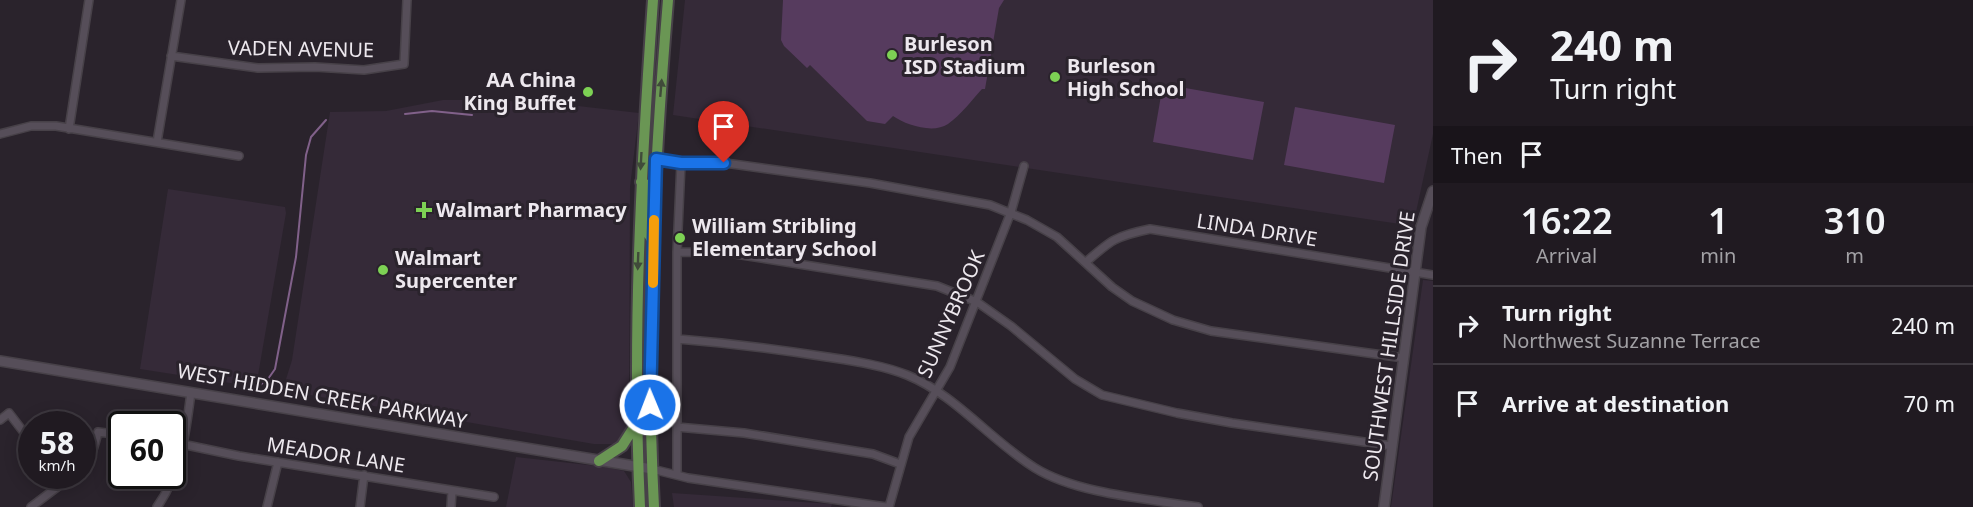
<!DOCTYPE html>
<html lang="en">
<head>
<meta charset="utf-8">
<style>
  :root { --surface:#201a21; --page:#2d272e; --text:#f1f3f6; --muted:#a2a1a5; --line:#3d383f }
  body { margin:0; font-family:"Noto Sans",sans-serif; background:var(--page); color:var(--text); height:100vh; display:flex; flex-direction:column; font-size:22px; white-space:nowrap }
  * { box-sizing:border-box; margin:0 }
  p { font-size:20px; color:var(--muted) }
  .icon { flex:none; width:33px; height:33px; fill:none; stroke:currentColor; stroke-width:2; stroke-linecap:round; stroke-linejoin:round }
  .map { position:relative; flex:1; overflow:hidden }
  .sheet { display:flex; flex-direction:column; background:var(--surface); width:540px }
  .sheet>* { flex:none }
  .top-card { background:#201a21; color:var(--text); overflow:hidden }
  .speed { position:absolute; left:18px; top:411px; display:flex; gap:12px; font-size:30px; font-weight:700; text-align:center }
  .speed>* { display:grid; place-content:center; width:78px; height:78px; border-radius:50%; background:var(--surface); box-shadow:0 3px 15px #0003,0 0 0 2px var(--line); line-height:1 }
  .speed small { font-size:15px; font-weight:400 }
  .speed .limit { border:3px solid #111; border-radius:9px; background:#fff; color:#111 }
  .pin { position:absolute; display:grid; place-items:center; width:51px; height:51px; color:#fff; margin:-62px -26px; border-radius:50% 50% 50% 0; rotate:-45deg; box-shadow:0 0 6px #0007 }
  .pin .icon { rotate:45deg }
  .me { position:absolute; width:66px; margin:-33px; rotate:359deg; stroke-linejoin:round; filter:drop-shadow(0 0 4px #0008) }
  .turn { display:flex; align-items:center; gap:21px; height:126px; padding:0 18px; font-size:27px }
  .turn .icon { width:78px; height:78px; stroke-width:2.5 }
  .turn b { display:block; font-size:42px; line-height:51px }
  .then { display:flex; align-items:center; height:57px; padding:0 18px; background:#0003; gap:12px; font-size:22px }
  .eta { display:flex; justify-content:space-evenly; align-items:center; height:102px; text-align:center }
  .eta b { font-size:36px; font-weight:600; line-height:42px }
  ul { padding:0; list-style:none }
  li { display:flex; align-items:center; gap:18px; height:78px; padding:0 18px; border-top:2px solid var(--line) }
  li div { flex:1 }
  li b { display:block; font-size:22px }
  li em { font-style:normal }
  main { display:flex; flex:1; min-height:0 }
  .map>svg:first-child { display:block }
  .built { fill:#352a38 }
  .green { fill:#563b5e }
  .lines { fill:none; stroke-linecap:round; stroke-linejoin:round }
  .stream { stroke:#81618a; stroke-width:2 }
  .street-casing { stroke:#474148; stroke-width:10 }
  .secondary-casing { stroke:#474148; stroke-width:12 }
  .primary-casing { stroke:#474148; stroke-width:14 }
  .street { stroke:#564e59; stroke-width:7 }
  .secondary { stroke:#564e59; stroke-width:9 }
  .primary { stroke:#6a9654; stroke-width:10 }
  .oneway { fill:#404b3a }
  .route-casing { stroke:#114b97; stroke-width:15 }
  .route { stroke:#1a73e8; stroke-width:10 }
  .slow { stroke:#f59e0b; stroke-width:10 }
  .poi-dot { fill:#7dd154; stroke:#2a232c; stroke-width:2 }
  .labels { text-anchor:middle; stroke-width:6; stroke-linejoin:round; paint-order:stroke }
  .poi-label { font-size:20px; font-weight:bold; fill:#ede8ee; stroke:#2a232c; text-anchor:start }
  .street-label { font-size:20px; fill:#ede8ee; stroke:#2a232c }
</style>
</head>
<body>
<main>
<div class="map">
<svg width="1433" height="507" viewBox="0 0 1433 507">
  <rect width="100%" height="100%" fill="#2a232c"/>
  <path class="built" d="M685,0H1433V134L1413,226L673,115Z
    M443,100H506L542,107L552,103L639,113L630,187L629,432L617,444H594L304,394L282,392L292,360L330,112L386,111Z
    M168,189L285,207L286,213L256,387L140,369Z
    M1423,280L1433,281V507H1391Z
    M516,457L606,467L624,471L631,482L633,507H506Z
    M672,493L832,504L831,507H674Z"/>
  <path class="green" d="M783,0H1004L999,8L985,89H982C972,100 961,115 948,124C933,134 906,125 893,116L885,124L867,121L810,65L807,68L784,46L781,40Z
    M1163,84L1264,102L1253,160L1153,142Z
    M1295,107L1395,125L1384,183L1284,165Z"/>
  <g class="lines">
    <path class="stream" d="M405,114L432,111L472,115
      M255,389L268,379L275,369L296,257L306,155L311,137L326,120"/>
    <g class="street-casing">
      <path id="street" d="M171,56L258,68L315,67L364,70L404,64L407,0
        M69,129L89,0
        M0,134L31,126H56L239,156
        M157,142L181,0
        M656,159L681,163H725L870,183L990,205L1027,220L1057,237L1112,287L1132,301L1173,320L1211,331L1404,358
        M677,252L729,253L937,286L977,302L1011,326L1075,379L1102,395L1177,413L1232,423L1392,446
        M1086,262C1111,240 1116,236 1150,229L1433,275
        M678,339C728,343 777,349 827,357C853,361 882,365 907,375C956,395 990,440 1035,468C1077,494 1149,499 1198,507
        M0,420L9,413L32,443
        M677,427L744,433L873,454L900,464
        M172,442L239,456L494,497
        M82,467C92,457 95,445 98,432L122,435
        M652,469L688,478L886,507
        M677,474V252L681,163
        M31,507L72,476
        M157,507C181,473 186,433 191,392
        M267,507L278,462
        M360,507L364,475
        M451,507L452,491
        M889,507L909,437L950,367L1011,212L1024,166"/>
    </g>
    <g class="secondary-casing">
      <path id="secondary" d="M0,361L652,469
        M1384,507L1421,227L1433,191"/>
    </g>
    <g class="primary-casing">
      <path id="primary" d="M641,182L645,184L648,189L646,230L654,243
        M599,461L622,446L636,424
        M640,507C632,338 641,169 653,0
        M654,507C645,338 654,168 668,0"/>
    </g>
    <use href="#street" class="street"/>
    <use href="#secondary" class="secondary"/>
    <use href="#primary" class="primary"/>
  </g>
  <defs><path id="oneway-solid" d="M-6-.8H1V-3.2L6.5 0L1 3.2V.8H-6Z" transform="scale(1.5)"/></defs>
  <g class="oneway">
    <use href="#oneway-solid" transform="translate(661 88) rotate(-85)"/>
    <use href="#oneway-solid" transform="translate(641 161) rotate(93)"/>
    <use href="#oneway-solid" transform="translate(638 261) rotate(92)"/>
  </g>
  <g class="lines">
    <g class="route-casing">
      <path id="route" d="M650,405L656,159L681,163H724"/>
    </g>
    <use href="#route" class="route"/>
    <path class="slow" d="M653,283L654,220"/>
  </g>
  <g class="poi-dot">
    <circle cx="892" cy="55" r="6"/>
    <circle cx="1055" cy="77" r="6"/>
    <circle cx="588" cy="92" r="6"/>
    <path d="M421 201h6v6h6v6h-6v6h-6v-6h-6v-6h6z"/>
    <circle cx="680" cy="238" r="6"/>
    <circle cx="383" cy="270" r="6"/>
  </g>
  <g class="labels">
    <g class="poi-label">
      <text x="904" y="51">Burleson<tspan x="904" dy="23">ISD Stadium</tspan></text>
      <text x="1067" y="73">Burleson<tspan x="1067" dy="23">High School</tspan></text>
      <text x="576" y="87" text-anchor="end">AA China<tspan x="576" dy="23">King Buffet</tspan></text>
      <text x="436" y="217">Walmart Pharmacy</text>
      <text x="692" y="233">William Stribling<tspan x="692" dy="23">Elementary School</tspan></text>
      <text x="395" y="265">Walmart<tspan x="395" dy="23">Supercenter</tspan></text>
    </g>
    <g class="street-label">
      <text transform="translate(301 49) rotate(1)" y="7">VADEN AVENUE</text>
      <text transform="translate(1257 230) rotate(9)" y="7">LINDA DRIVE</text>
      <text transform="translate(951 314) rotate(-66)" y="7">SUNNYBROOK</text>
      <text transform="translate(1389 346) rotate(-82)" y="7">SOUTHWEST HILLSIDE DRIVE</text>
      <text transform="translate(322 396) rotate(10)" y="7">WEST HIDDEN CREEK PARKWAY</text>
      <text transform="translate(336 455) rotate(9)" y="7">MEADOR LANE</text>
    </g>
  </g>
</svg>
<div class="speed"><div>58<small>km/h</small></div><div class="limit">60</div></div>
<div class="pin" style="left:724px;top:163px;background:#d93025"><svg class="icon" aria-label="arrive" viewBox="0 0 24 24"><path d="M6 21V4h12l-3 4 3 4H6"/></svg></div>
<svg class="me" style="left:650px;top:405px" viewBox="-20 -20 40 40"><circle r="17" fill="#1a73e8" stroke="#fff" stroke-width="3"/><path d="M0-11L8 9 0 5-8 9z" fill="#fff"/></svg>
</div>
<section class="sheet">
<div class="top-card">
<div class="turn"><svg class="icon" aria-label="right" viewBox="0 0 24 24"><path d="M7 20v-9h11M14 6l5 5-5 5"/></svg><div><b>240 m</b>Turn right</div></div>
<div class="then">Then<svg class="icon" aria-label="arrive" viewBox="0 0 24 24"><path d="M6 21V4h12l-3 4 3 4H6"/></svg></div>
</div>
<div class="eta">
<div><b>16:22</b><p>Arrival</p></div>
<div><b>1</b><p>min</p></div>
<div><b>310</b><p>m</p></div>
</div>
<ul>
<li><svg class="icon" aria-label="right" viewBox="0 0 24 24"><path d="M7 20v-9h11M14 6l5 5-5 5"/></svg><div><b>Turn right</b><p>Northwest Suzanne Terrace</p></div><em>240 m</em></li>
<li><svg class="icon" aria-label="arrive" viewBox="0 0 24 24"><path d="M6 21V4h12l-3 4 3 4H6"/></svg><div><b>Arrive at destination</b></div><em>70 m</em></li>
</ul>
</section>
</main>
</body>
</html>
